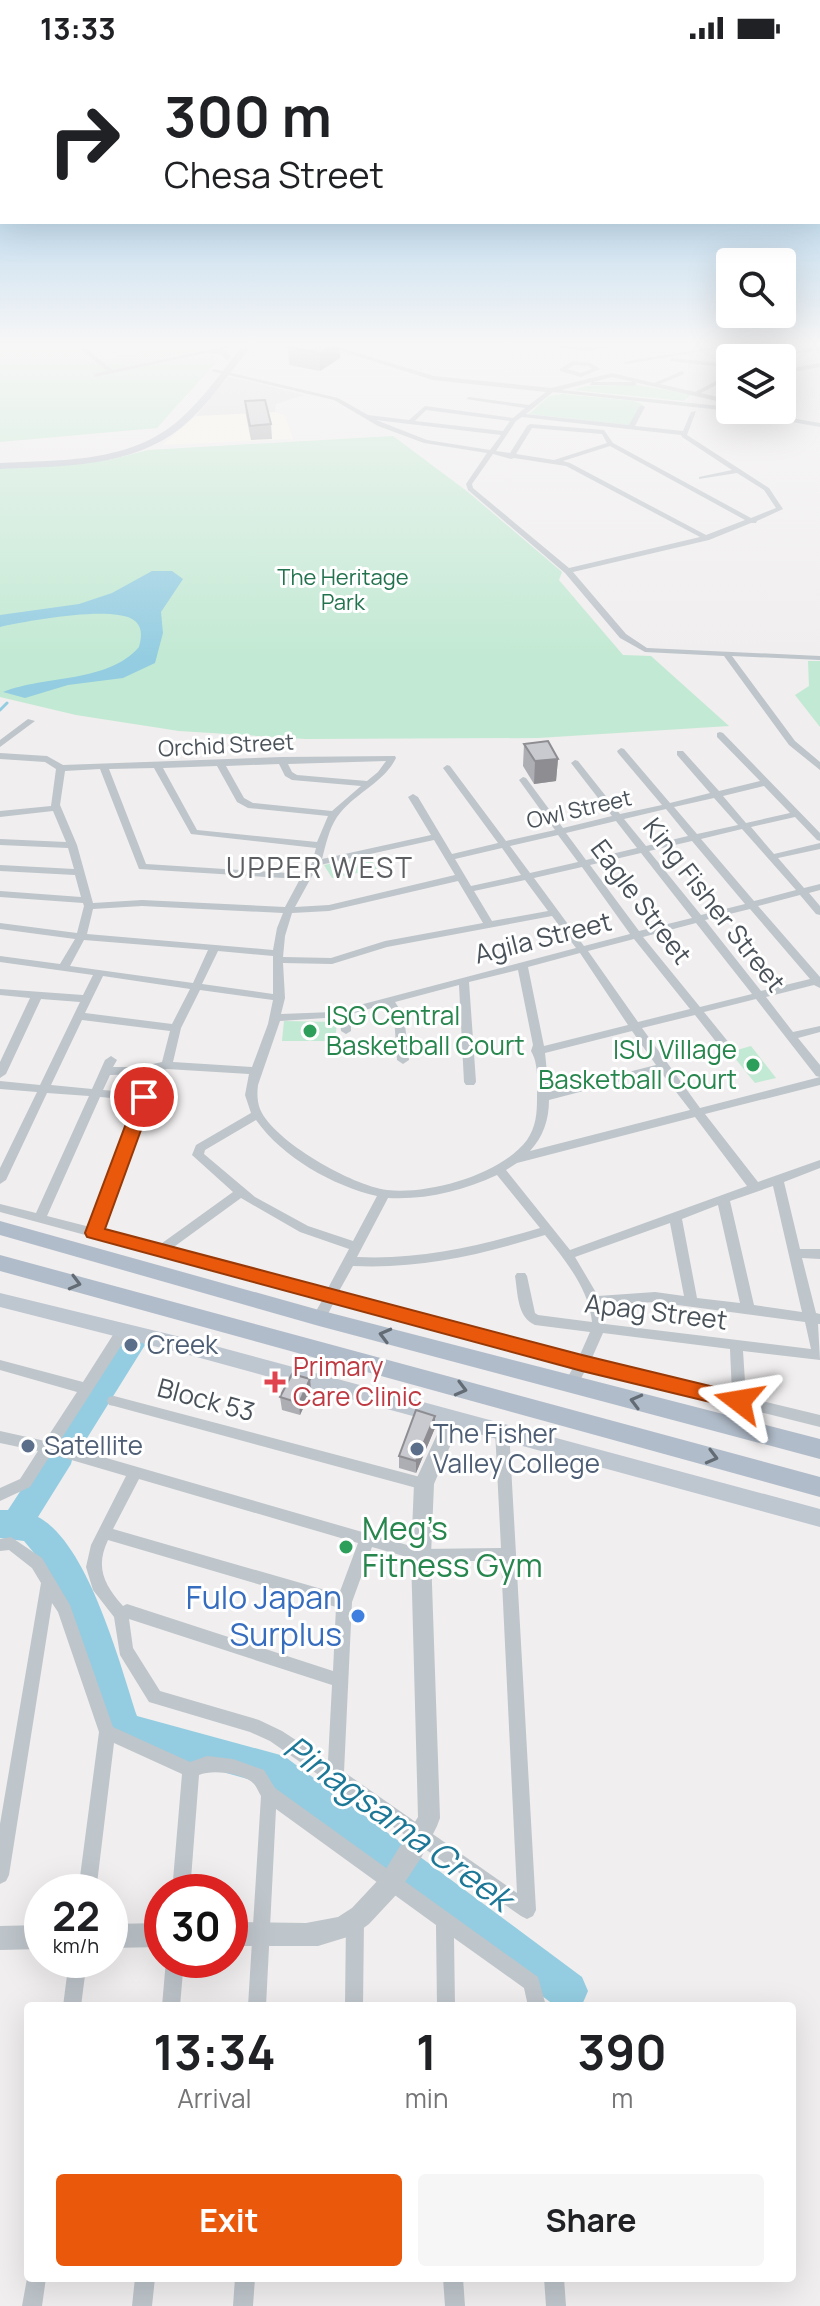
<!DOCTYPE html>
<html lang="en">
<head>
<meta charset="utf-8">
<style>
  :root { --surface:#fff; --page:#f6f6f6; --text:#202124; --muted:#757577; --accent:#ea580c }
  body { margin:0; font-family:Manrope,sans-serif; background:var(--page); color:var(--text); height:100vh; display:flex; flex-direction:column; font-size:30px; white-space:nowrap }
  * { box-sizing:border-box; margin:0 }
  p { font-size:26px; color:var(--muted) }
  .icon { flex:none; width:44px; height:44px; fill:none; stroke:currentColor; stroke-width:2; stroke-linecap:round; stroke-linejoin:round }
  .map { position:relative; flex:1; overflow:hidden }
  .sheet { position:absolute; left:24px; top:1946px; width:772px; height:280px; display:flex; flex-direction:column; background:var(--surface); border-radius:8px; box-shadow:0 8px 32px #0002 }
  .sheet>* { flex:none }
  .guide { position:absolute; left:0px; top:0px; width:820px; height:168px; box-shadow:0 8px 32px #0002; background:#fff; color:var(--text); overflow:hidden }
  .controls { position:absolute; left:716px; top:192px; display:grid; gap:16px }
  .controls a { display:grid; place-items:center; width:80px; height:80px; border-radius:8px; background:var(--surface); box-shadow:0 8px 32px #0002; font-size:40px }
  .speed { position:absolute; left:24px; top:1818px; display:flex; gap:16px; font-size:40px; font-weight:700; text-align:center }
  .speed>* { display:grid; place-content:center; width:104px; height:104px; border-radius:50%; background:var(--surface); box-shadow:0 8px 32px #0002; line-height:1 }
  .speed small { font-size:20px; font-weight:400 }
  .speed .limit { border:12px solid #d22; background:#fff; color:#111 }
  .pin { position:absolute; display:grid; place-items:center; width:68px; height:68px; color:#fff; margin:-34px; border:4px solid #fff; border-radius:50%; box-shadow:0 2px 8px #0007 }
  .me { position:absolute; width:88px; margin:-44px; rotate:284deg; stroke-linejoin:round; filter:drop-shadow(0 0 6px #0008) }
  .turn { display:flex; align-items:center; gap:28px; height:168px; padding:0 32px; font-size:36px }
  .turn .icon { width:104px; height:104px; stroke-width:2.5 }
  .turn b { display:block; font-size:56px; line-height:68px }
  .eta { display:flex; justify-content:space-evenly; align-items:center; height:136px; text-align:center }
  .eta b { font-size:48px; font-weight:700; line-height:56px }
  .button { display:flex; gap:16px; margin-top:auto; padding:16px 32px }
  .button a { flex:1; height:92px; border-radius:8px; background:var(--accent); color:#fff; font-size:32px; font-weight:700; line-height:92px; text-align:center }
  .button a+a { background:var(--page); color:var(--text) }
  .status { display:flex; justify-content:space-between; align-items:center; height:56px; padding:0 40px; background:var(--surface); direction:ltr }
  .status svg { height:22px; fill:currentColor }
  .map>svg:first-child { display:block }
  .commercial { fill:#f9f6e9 }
  .education { fill:#e1e0df }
  .green { fill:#c2e9d3 }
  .water { fill:#94cde1 }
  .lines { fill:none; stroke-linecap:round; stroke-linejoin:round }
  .stream { stroke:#94cde1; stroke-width:3 }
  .river { fill:#94cde1; fill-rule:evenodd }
  .minor { fill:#bec5cb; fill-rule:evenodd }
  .tertiary { fill:#bec5cb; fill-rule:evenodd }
  .secondary { fill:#bec6d0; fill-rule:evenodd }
  .primary { fill:#b1bcca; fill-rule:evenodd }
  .wall { fill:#adaeb3 }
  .shaded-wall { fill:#8d8d92 }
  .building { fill:#c9cad0; stroke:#8d8d92; stroke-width:2 }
  .oneway { stroke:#636c75 }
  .route { fill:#ea580c; stroke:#983908; stroke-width:2 }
  .leisure-dot { fill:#2e9e5b; stroke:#fff; stroke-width:3 }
  .service-dot { fill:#5c6f8a; stroke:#fff; stroke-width:3 }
  .health-dot { fill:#e0444e; stroke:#fff; stroke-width:3 }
  .shop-dot { fill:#3f7fe0; stroke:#fff; stroke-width:3 }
  .labels { text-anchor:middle; stroke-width:6; stroke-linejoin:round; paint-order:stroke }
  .far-park-label { font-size:22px; fill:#22724e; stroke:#fff }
  .far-street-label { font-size:22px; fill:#495159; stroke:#fff }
  .street-label { font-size:26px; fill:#495159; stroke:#fff }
  .leisure-label { font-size:26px; fill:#27864d; stroke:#fff; text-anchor:start }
  .service-label { font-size:26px; fill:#4e5e75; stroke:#fff; text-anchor:start }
  .health-label { font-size:26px; fill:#be3a42; stroke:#fff; text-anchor:start }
  .neighbourhood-label { font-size:28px; letter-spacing:2px; fill:#5c5e62; stroke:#fff }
  .near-leisure-label { font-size:32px; fill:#27864d; stroke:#fff; text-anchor:start }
  .near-shop-label { font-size:32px; fill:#366cbe; stroke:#fff; text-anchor:end }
  .near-water-label { font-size:34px; font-style:italic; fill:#1d7897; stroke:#fff }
</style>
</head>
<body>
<div class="status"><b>13:33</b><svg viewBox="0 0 49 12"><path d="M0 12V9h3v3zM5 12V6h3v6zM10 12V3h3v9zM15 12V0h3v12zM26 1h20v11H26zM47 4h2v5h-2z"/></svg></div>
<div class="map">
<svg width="820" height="2250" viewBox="0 0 820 2250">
  <rect width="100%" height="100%" fill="#f0eeee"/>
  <path class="commercial" d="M275,356L285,360L293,383L162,389L196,360Z"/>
  <path class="education" d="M228,321L249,325L304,339L276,348L275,356L196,360Z"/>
  <path class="green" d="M0,286H76L98,303L192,286L219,303L157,372L0,386Z
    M637,329L692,338L684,345L573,334L586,330Z
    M563,338L634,345L642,348L629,369L529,358L549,340Z
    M393,380L468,436L562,516L559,524L623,599L651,600L729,670L538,682L306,683L179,675L76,659L0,641V413L109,404L148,394Z
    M808,605H820V671L795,639L809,630Z
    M369,800L377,813L332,822L324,809Z
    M284,965L337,966L335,985H282Z
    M751,990L776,1022L755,1027L730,996Z"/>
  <path class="water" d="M152,515H172L183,523L161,556L163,577L155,607L123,622L68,629L25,642L3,636C46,619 108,627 139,591C142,581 143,569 132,563C108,550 28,565 0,571V559L79,548L112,537Z"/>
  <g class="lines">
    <path class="stream" d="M0,654L7,647"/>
    <path class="river" d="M131,1278L141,1281L145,1289L79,1395L74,1396L71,1408L38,1461C88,1487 120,1608 137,1660L284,1700L582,1921L588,1935L582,1949H554L262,1727L112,1685C82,1616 76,1543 24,1485L0,1482V1454H8L121,1281Z"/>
    <path class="minor" d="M72,286H78L113,314L246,286H256L95,321L93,318L107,315Z
      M312,286H320L434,320L551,332L612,317L654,327L682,315L684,318L660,328L695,336L720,323H724V325L701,337L730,344V348L612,321L561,334L730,351V354H745L820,367V371L731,355L553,336L526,358L629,369L639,351L642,349L645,351L635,370L683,375L691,356L696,355L687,379L769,432L783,453L757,465L756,467H751L709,484L573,516L626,578L647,592L820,600V604L732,600L795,685L820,706V714L789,689L724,600L645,596L620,582L565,517L468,434L466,428L487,397L424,387L378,370L334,344L211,315L214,313L338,342L368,359L409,364L425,350L513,362L525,352L466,343L469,341L529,349L546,336L433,324ZM426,354L510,365L503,375L415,365ZM522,361L681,379L682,381L732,414L699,421V423L737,417L764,434L776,452L751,462L613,387L604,374L530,368L527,370L510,397L496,395L516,365ZM376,364L501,379L490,394L427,384ZM532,372L602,378L607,387L554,404L516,398ZM610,390L745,464L706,479L570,407L563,405ZM493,398L511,403L514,402L566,410L700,481L569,512L473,432L472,428Z
      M510,286L587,291L623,286H636L587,295Z
      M744,286H756L626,308L623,306Z
      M820,290V294L768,302H754Z
      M672,302L730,308V312L670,305Z
      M573,305L591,307L600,313L581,321L560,315V313ZM574,309L588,310L592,313L581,317L567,313Z
      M820,307V311L782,318V314Z
      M592,326H634L637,328L634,330L590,329Z
      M790,329L795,330L782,343V337Z
      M28,663L35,665L0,691V684Z
      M720,676L723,677L820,777V785L817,784L795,761L751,771L774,798L820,787V793L778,802L804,832L820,828V834L809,837L820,850V859L816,858L800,839L758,850L820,921V932L814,929L766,941L793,976L820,970V976L798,982L820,1009V1021L816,1020L756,943L704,956L734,993L728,997L724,996L695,959L642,972L700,1052L820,1021V1029L705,1058L758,1126L820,1104V1112L784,1126L800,1193H820V1203L802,1202L816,1257L820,1258V1268H818L820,1304L743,1295L746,1341L820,1359V1371L586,1313L576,1332L571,1333L566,1332L564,1328L574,1310L334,1246L324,1266H314L312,1262L323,1243L0,1156V1148L36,1157L89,1040L47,1037L6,1124L0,1128V1112L37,1036L0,1033V1025L40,1029L80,946L41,943L6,1018L0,1022V1006L30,942L0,939V933L83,939L93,919L0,906V900L60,908L75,883L0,873V867L77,877L84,850L83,847L0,841V835L81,841L75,819L0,815V809L74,813L68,792L0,789V783L66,786L53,755L0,761V755L51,750L56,713L45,706L0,703V697L47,700L63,709L282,701L395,700L396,702C383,728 354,737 337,761C329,773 326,788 322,803L431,779L408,741L413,738L418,741L452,798L498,787L443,712L447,709L450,710L506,785L555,774L519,724L523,721L526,722L563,772L612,760L571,707L575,704L578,705L620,758L662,749L618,697L617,695L621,692L624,693L670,747L710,737L677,699V695H683L719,735L760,725L717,681V677ZM386,705L378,716L367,725L297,719L292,716L288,708ZM279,708L285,720L292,724L361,730L332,755L253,747L244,742L226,710ZM217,710L237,746L248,752L328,760L317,786L197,774L163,712ZM154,712L191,778L316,792L312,807L304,818L146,808L109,713ZM100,713L139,813L300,823L285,851L142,844L93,847L77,789L60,749L65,715ZM764,730L790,757L746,767L723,740ZM714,742L738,769L697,778L674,751ZM666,753L688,780L646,790L624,763ZM616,765L637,792L586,804L566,777ZM742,773L796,834L754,845L701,783ZM558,779L578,806L530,817L510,790ZM434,784L455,819L329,849L295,851L312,820L320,809ZM692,785L745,848L701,859L649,795ZM502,792L521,819L471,830L455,803ZM641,797L692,862L639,875L590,809ZM582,811L630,878L584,890L534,822ZM525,824L548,855L492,865L474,835ZM458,825L483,867L385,885L331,902L283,901L285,880L292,857L329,855ZM142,850L283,857L277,872L273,894L87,878L93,853ZM750,853L810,923L761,935L705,864ZM552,860L576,892L333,956L281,958L285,942L283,907L332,908L387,891ZM696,867L752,938L700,951L643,881ZM634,883L690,953L638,966L588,895ZM84,884L208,894L193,927L70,910ZM218,895L273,900V938L202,928ZM580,897L628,969L544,990L528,911ZM518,914L533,989L531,995C539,1008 537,1028 537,1043C537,1057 536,1071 527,1084C502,1118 429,1139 387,1134C353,1130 273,1085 260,1053C257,1045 257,1037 258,1029L280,965L340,961L341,975L346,978L351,975V958L386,948L394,960L397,1004L403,1008L409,1004L404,960L395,946L459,929L464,1026L466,1029H474L476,1026L469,926ZM103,920L190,933L172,968L85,957ZM200,934L273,944L268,968L252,1011L173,1006L181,972ZM82,964L170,975L162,1006L139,1011H113L117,1004L111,1000L105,1004L92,1033L51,1029ZM632,975L656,1009L549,1036L545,997ZM167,1013L249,1018L245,1039L251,1057L196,1089L192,1099L233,1136L158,1190L101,1174L146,1044L150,1041L148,1038L156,1015ZM660,1015L690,1054L530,1095C543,1081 549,1064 549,1044ZM144,1018L137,1037L103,1034L110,1019ZM100,1041L135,1044L90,1171L47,1160ZM695,1061L747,1130L570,1194L506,1114L517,1107ZM256,1064C282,1101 333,1130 377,1140L353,1185L308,1170L255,1141L204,1098L205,1094ZM497,1119L540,1172C479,1190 421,1204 357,1201L388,1142C426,1144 462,1135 497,1119ZM773,1130L802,1256L754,1249L730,1145ZM241,1142L300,1176L349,1193L327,1234L171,1193ZM718,1149L740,1247L697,1242L682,1163ZM670,1167L684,1240L655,1236L598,1240L575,1201ZM545,1179C565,1204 589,1233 592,1266L538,1259L535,1257L527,1220L525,1217H517L515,1220C518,1238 517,1261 535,1269L590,1276L579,1301L338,1237L353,1210C422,1213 480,1199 545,1179ZM655,1246L805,1266L811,1293L605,1268L603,1249ZM603,1277L730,1293L732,1338L591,1304Z
      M123,1270L128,1271L130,1275L128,1279L58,1388L421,1493L501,1492L495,1374L497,1370L502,1368L507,1370L509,1374L536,1854L533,1860L527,1863L521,1860L270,1685L250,1676L149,1646L120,1599L114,1561L93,1534L86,1511L91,1489L126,1420L51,1398L30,1431L0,1445V1432L20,1423L38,1395L0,1387V1375L45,1385L77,1336L0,1314V1304L83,1326L118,1271ZM139,1423L358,1487L339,1538L113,1473ZM108,1484L336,1551L333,1615L127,1548L123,1550C104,1529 95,1511 108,1484ZM372,1491L421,1505H501L517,1837L344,1716L352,1546ZM129,1563L332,1629L328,1705L282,1675L259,1664L160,1635L133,1592Z
      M114,1340L424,1422L429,1424L431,1428L429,1432L424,1434L114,1350L109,1349L107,1345L109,1341Z
      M11,1481L42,1502L70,1549L113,1671L190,1706L207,1700L233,1703L264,1714L275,1732L538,1921L546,1950H528L524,1932L454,1882L455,1950H437L436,1869L276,1753L266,1950H248L261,1740C258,1735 257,1731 253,1727C242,1717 212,1713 199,1719L190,1836H172L182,1718L114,1687L96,1836H78L99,1676L58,1556L52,1547L9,1819L6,1825L0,1828V1768L41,1527L32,1512L9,1494L0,1495V1483Z
      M355,1855L361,1858L364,1864L363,1950H345L346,1864L349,1858Z
      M69,1904H87L81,1950H63Z
      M166,1904H184L180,1950H162Z
      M28,2217V2222H46L42,2250H22Z
      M135,2222H155L152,2250H132Z
      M235,2222H255L253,2250H233Z
      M443,2222H463L465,2250H445Z
      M544,2222H564L566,2250H546Z"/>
    <path class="tertiary" d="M453,1355L459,1357L462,1362L434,1428L431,1499L440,1762L437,1770L421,1802L397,1838L369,1868L354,1879L318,1890H230V1866L306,1867L338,1861L352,1852L381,1821L418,1761L411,1499L414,1428L447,1357Z
      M162,1867V1891L110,1892V1868Z
      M42,1869V1893L0,1894V1870Z"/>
    <path class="secondary" d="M249,286H260L250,292C228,318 209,349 182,371C132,412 61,410 0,413V407C61,404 130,407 179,364C204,342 223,314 244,288Z
      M211,292L226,294L231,301L227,304L220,298L208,297Z
      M0,1237L193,1284L820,1453V1471L193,1300L0,1251Z"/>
    <path class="primary" d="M0,1165L319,1254L820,1383V1403L319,1270L0,1179Z
      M0,1199L820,1421V1441L0,1215Z"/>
  </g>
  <path class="wall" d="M298,286H339L340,302L320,315L289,309L288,291Z
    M245,345L271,368L272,383L251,384L246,359Z
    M524,688L558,703L556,725L534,728L523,710Z
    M310,1323L311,1335L300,1359L282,1354L280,1341Z
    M435,1372L416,1417L399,1412V1400Z"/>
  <path class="shaded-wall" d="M337,286H339L340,302L320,315V297Z
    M558,703L556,725L534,728L535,705Z
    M310,1323L311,1335L300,1359L299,1347Z
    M435,1360V1372L416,1417V1405Z"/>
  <path class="building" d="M298,286H337L320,297L288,291Z
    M265,344L271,368L250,370L245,345Z
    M548,685L558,703L535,705L524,688Z
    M292,1318L310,1323L299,1347L280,1341Z
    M416,1354L435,1360L416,1405L399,1400Z"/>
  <defs><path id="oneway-chevron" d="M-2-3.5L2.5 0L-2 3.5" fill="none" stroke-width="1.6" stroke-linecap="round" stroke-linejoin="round" transform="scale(2)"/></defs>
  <g class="oneway">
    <use href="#oneway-chevron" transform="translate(75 1227) rotate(15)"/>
    <use href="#oneway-chevron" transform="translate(385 1279) rotate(-165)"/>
    <use href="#oneway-chevron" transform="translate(461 1333) rotate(15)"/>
    <use href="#oneway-chevron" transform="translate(636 1345) rotate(-165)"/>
    <use href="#oneway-chevron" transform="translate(712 1401) rotate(15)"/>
  </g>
  <linearGradient id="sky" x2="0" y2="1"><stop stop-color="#86bee5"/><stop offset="0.48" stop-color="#f8f7f7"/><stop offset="1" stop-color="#f8f7f7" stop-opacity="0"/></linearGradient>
  <rect width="820" height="601" fill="url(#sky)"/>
  <path class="route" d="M144,1036L153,1041L105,1173L582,1299L739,1337L747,1339L750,1345L747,1351L739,1353L582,1315L87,1181L85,1177L136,1041Z"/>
  <g class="leisure-dot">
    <circle cx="310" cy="975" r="8"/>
    <circle cx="753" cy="1009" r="8"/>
    <circle cx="346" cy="1491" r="8"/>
  </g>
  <g class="service-dot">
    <circle cx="131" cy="1289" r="8"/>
    <circle cx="28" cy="1390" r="8"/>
    <circle cx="417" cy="1393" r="8"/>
  </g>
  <path class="health-dot" d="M271 1314h8v8h8v8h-8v8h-8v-8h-8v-8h8z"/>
  <circle class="shop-dot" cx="358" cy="1560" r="8"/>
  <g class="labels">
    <g class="far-park-label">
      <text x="343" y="529">The Heritage<tspan x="343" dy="25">Park</tspan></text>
    </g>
    <g class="far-street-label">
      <text transform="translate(226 689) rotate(-3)" y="8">Orchid Street</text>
      <text transform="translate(579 753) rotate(-13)" y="8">Owl Street</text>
    </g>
    <g class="street-label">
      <text transform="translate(641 846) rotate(53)" y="9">Eagle Street</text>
      <text transform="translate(714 849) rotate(52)" y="9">King Fisher Street</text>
      <text transform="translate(543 882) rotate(-14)" y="9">Agila Street</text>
      <text transform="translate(656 1256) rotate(7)" y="9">Apag Street</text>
      <text transform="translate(206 1344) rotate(15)" y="9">Block 53</text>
    </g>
    <g class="leisure-label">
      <text x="326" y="969">ISG Central<tspan x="326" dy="30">Basketball Court</tspan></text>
      <text x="737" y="1003" text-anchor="end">ISU Village<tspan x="737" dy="30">Basketball Court</tspan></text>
    </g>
    <g class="service-label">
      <text x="147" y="1298">Creek</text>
      <text x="433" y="1387">The Fisher<tspan x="433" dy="30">Valley College</tspan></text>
      <text x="44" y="1399">Satellite</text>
    </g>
    <g class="health-label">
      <text x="293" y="1320">Primary<tspan x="293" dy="30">Care Clinic</tspan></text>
    </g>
    <g class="neighbourhood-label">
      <text x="320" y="822">UPPER WEST</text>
    </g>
    <g class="near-leisure-label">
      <text x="362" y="1484">Meg’s<tspan x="362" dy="37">Fitness Gym</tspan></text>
    </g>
    <g class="near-shop-label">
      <text x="342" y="1553">Fulo Japan<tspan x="342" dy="37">Surplus</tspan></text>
    </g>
    <g class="near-water-label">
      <text transform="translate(398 1767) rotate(36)" y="12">Pinagsama Creek</text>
    </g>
  </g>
</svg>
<div class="controls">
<a><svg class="icon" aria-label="search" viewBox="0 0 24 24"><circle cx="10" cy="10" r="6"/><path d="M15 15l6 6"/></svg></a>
<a><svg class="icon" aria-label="layers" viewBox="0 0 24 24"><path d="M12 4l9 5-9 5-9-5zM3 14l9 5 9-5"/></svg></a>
</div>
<div class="speed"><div>22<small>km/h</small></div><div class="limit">30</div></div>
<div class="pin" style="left:144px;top:1041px;background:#d93025"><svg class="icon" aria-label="arrive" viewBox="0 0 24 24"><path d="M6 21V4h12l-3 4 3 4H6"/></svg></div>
<svg class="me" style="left:739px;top:1345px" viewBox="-20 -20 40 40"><path d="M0-17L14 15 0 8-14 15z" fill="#ea580c" stroke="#fff" stroke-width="4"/></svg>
<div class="guide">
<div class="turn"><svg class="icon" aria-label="right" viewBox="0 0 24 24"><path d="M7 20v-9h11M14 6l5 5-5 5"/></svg><div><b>300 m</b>Chesa Street</div></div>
</div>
<section class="sheet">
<div class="eta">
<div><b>13:34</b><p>Arrival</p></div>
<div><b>1</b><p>min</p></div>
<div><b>390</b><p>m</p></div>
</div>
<div class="button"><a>Exit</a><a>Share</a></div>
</section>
</div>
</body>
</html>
